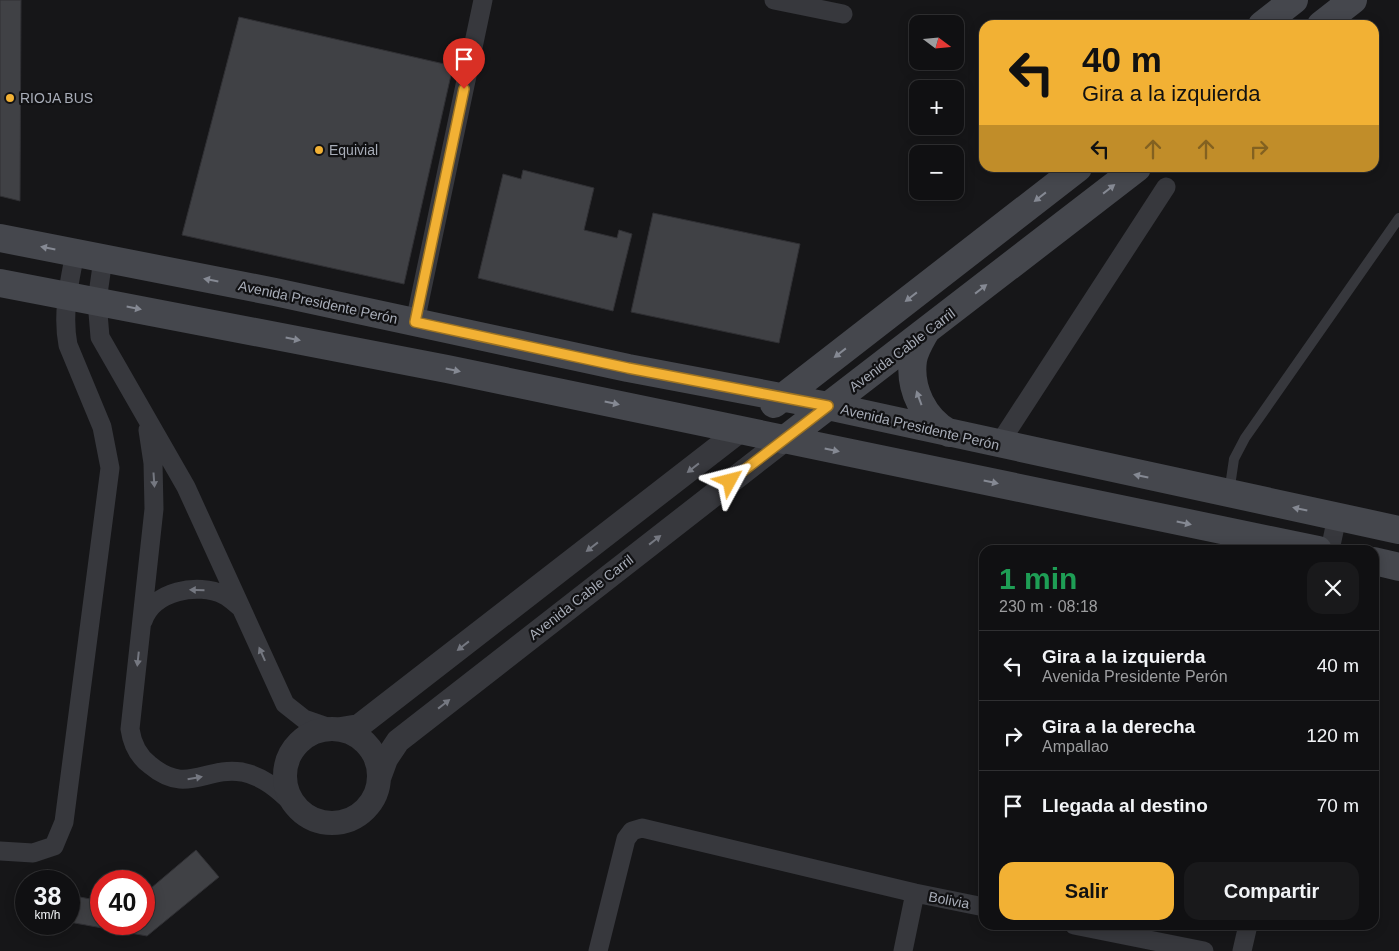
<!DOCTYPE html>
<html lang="es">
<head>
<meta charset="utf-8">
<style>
  :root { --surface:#101012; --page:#19191b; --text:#f1f3f6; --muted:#9c9d9f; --line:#303032; --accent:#f2b134 }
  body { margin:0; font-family:Arial,sans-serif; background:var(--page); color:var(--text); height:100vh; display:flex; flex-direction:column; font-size:19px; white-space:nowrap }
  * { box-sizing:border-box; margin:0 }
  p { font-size:16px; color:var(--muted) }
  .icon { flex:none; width:28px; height:28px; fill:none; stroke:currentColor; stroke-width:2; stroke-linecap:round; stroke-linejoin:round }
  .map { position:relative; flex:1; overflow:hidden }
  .side { position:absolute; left:979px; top:545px; width:400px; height:385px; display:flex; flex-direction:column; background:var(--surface); border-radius:15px; box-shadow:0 2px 12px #0003,0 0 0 1px var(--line) }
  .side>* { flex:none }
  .top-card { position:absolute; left:979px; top:20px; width:400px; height:152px; border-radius:15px; box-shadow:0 2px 12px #0003,0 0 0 1px var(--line); background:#f2b134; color:#111; overflow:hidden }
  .needle { width:32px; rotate:106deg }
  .fabs { position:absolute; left:909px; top:15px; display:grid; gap:10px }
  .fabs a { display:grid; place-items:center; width:55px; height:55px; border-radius:10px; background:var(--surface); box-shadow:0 2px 12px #0003,0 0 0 1px var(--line); font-size:25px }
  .speed { position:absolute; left:15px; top:870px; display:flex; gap:10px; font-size:25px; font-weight:700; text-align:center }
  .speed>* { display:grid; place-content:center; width:65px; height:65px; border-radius:50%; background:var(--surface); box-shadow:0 2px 12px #0003,0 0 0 1px var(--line); line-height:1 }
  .speed small { font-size:12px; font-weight:400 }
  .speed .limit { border:8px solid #d22; background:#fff; color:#111 }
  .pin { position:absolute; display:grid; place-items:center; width:42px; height:42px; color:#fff; margin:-51px -21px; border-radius:50% 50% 50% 0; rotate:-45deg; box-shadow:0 0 5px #0007 }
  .pin .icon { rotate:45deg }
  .me { position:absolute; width:55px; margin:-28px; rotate:52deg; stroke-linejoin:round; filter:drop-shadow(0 0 4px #0008) }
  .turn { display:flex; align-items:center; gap:18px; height:105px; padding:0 20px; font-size:22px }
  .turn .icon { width:65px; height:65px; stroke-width:2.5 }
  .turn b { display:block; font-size:35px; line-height:42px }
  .lanes { display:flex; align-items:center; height:48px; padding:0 20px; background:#0003; justify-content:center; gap:25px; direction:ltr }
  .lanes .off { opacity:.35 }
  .round { display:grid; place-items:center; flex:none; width:52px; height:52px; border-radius:15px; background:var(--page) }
  .head { display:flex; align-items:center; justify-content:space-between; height:85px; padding:0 20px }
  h1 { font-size:30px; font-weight:600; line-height:38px; color:#1e9e55 }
  .action { display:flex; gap:10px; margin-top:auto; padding:10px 20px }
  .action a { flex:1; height:58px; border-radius:15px; background:var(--accent); color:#111; font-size:20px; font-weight:600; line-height:58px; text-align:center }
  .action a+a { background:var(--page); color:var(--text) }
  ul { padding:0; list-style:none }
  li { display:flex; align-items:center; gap:15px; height:70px; padding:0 20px; border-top:1px solid var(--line) }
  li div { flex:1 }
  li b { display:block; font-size:19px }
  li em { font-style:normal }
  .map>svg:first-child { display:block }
  .building { fill:#404145; stroke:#303034 }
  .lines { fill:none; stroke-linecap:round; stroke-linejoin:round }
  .service { stroke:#37383d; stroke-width:10 }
  .minor { stroke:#37383d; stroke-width:19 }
  .tertiary { stroke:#37383d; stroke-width:24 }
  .secondary { stroke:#45474d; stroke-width:28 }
  .oneway { fill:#858993 }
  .oneway2 { fill:#757881 }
  .route-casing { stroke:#9d7322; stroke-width:12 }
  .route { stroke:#f2b134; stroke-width:9 }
  .poi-dot { fill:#f2b134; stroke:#111113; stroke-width:2 }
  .labels { text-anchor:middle; stroke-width:4.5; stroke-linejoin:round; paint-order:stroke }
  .poi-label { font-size:14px; fill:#a8adb8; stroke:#111113; text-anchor:start }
  .street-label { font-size:14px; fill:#a8adb8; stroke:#111113 }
</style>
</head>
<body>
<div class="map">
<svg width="1399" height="951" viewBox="0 0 1399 951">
  <rect width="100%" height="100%" fill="#161618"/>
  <path class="building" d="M0,0H21L20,201L0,196Z
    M239,17L453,66L404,284L182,235Z
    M523,170L594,188L584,230L617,238L619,230L632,234L613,311L478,278L503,174L521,179Z
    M653,213L800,244L779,343L631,312Z
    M196,850L219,877L147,936L69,922V895L101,901V924H144V894Z"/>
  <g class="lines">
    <path class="service" d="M1229,493L1234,459L1245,438L1399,218"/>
    <path class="minor" d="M774,0L843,14
      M103,259L97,301L100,337L186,487L285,704L304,719L330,728
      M415,322L483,0
      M148,430L153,463L154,509L130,729C132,743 138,756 150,765C187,796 205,766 242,772C263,776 279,790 294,805
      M999,444L1166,187
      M1330,550L1337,517
      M143,621C153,591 198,582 224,595C230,598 235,603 240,607
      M0,851L33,853L54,846L64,822L110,468L102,427L68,345C62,314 69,284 75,253
      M1074,925L1204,951
      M598,951L626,839L632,831L642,828L915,893L984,907
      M903,951L915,893
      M1242,951L1248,925"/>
    <path class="tertiary" d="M285 776a47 47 0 1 1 94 0a47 47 0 1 1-94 0Z
      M341,729L359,726L742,429
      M379,778L386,759L398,741L784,440"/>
    <path class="secondary" d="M1262,25L1294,0
      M1321,25L1353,0
      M0,238L275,292L628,368L828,406L1399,530
      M0,283L447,369L1318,550
      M926,331C921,340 915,349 913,360C909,389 924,419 949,433
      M774,404L1078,168
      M784,440L1137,168
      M1374,561L1399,567"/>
  </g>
  <defs><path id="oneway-solid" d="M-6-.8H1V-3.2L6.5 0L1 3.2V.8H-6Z" transform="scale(1.25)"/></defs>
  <g class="oneway">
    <use href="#oneway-solid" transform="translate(1109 189) rotate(-38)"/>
    <use href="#oneway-solid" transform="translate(1040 197) rotate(142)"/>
    <use href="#oneway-solid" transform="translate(48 248) rotate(-169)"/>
    <use href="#oneway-solid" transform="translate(211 280) rotate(-169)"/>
    <use href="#oneway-solid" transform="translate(981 289) rotate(-38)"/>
    <use href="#oneway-solid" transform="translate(911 297) rotate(142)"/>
    <use href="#oneway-solid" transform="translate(134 308) rotate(11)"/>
    <use href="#oneway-solid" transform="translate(293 339) rotate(11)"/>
    <use href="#oneway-solid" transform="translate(840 353) rotate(142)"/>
    <use href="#oneway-solid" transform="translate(453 370) rotate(12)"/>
    <use href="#oneway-solid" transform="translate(919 398) rotate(-110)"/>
    <use href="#oneway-solid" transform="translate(612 403) rotate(12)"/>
    <use href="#oneway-solid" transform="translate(832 450) rotate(12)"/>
    <use href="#oneway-solid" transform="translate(1141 476) rotate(-168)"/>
    <use href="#oneway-solid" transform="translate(991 482) rotate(12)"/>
    <use href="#oneway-solid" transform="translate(1300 509) rotate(-168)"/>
    <use href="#oneway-solid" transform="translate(1184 523) rotate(12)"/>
  </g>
  <g class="oneway2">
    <use href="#oneway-solid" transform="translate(693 468) rotate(142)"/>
    <use href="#oneway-solid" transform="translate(154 480) rotate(86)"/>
    <use href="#oneway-solid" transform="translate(655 540) rotate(-38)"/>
    <use href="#oneway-solid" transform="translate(592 547) rotate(142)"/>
    <use href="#oneway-solid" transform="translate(197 590) rotate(-179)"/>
    <use href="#oneway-solid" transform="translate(463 646) rotate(142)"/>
    <use href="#oneway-solid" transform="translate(262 654) rotate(-114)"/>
    <use href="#oneway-solid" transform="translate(138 659) rotate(96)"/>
    <use href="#oneway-solid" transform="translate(444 704) rotate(-38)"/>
    <use href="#oneway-solid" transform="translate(195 778) rotate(-10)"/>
  </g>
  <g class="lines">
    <g class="route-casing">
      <path id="route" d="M464,89L415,322L628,368L828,406L730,481"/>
    </g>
    <use href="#route" class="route"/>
  </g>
  <g class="poi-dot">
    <circle cx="10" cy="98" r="5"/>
    <circle cx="319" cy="150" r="5"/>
  </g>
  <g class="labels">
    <g class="poi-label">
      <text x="20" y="103">RIOJA BUS</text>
      <text x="329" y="155">Equivial</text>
    </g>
    <g class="street-label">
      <text transform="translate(318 302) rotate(12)" y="5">Avenida Presidente Perón</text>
      <text transform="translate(902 350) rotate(-37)" y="5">Avenida Cable Carril</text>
      <text transform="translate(920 427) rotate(13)" y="5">Avenida Presidente Perón</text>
      <text transform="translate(581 597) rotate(-38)" y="5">Avenida Cable Carril</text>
      <text transform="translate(949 900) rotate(11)" y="5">Bolivia</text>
    </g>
  </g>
</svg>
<div class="fabs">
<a><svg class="needle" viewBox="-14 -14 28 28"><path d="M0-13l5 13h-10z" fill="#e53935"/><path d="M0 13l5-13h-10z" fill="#9c9d9f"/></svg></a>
<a>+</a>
<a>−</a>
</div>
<div class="speed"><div>38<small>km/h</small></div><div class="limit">40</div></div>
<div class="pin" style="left:464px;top:89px;background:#d93025"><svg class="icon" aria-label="arrive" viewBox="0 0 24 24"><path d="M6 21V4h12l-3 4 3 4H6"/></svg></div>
<svg class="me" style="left:730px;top:481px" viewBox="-20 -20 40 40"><path d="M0-17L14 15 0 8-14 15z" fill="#f2b134" stroke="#fff" stroke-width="4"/></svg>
<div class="top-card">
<div class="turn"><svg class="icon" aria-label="left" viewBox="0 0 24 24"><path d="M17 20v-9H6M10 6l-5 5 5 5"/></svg><div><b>40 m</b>Gira a la izquierda</div></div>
<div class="lanes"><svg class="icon" aria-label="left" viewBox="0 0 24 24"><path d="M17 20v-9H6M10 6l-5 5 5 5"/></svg><svg class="icon off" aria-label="ahead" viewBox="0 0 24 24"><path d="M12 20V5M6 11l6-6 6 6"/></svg><svg class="icon off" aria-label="ahead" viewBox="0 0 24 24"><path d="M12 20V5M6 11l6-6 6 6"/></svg><svg class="icon off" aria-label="right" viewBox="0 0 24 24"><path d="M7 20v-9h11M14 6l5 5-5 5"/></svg></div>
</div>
<section class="side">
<div class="head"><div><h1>1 min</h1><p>230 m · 08:18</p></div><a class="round"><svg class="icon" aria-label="close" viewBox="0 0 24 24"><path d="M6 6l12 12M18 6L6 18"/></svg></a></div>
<ul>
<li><svg class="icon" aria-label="left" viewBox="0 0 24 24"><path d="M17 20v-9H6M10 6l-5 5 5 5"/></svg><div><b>Gira a la izquierda</b><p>Avenida Presidente Perón</p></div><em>40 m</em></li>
<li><svg class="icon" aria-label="right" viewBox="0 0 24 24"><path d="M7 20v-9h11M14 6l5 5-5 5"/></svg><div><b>Gira a la derecha</b><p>Ampallao</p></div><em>120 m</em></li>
<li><svg class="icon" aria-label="arrive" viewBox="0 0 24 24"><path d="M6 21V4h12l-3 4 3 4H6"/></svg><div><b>Llegada al destino</b></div><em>70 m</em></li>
</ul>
<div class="action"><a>Salir</a><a>Compartir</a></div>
</section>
</div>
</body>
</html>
